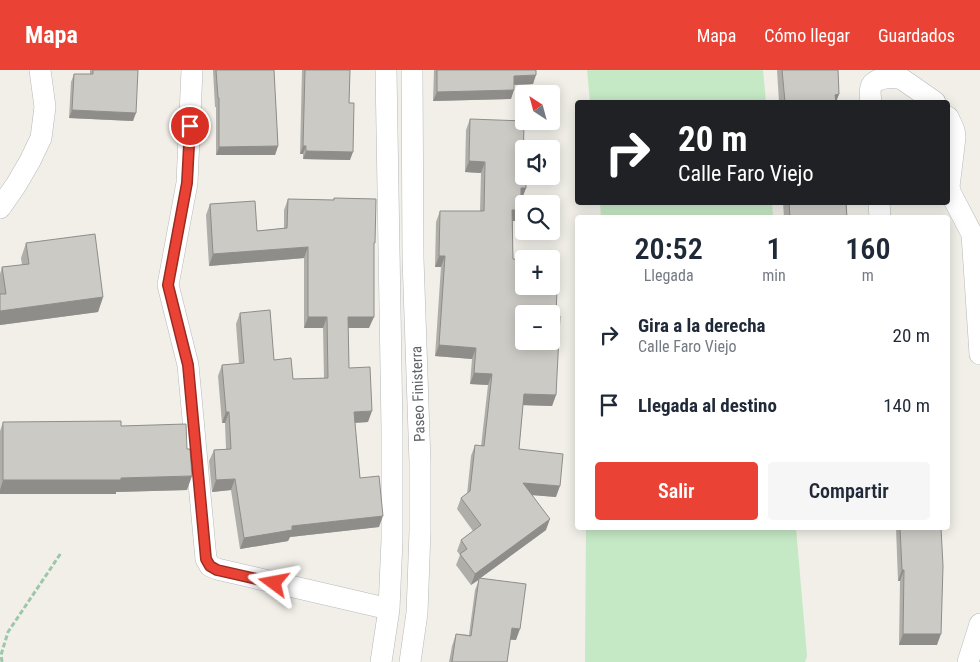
<!DOCTYPE html>
<html lang="es">
<head>
<meta charset="utf-8">
<style>
  :root { --surface:#fff; --page:#f6f6f7; --text:#1f2937; --muted:#747a83; --accent:#ea4335 }
  body { margin:0; font-family:"Roboto Condensed",sans-serif; background:var(--page); color:var(--text); height:100vh; display:flex; flex-direction:column; font-size:19px; white-space:nowrap }
  * { box-sizing:border-box; margin:0 }
  p { font-size:16px; color:var(--muted) }
  .icon { flex:none; width:28px; height:28px; fill:none; stroke:currentColor; stroke-width:2; stroke-linecap:round; stroke-linejoin:round }
  .map { position:relative; flex:1; overflow:hidden }
  .sheet { position:absolute; left:575px; top:145px; width:375px; height:315px; display:flex; flex-direction:column; background:var(--surface); border-radius:5px; box-shadow:0 2px 12px #0003 }
  .sheet>* { flex:none }
  .guide { position:absolute; left:575px; top:30px; width:375px; height:105px; border-radius:5px; box-shadow:0 2px 12px #0003; background:#202124; color:#fff; overflow:hidden }
  .needle { width:32px; rotate:324deg }
  .fabs { position:absolute; left:515px; top:15px; display:grid; gap:10px }
  .fabs a { display:grid; place-items:center; width:45px; height:45px; border-radius:5px; background:var(--surface); box-shadow:0 2px 12px #0003; font-size:25px }
  .pin { position:absolute; display:grid; place-items:center; width:42px; height:42px; color:#fff; margin:-21px; border:2px solid #fff; border-radius:50%; box-shadow:0 1px 5px #0007 }
  .me { position:absolute; width:55px; margin:-28px; rotate:283deg; stroke-linejoin:round; filter:drop-shadow(0 0 4px #0008) }
  .turn { display:flex; align-items:center; gap:18px; height:105px; padding:0 20px; font-size:22px }
  .turn .icon { width:65px; height:65px; stroke-width:2.5 }
  .turn b { display:block; font-size:35px; line-height:42px }
  .eta { display:flex; justify-content:space-evenly; align-items:center; height:85px; text-align:center }
  .eta b { font-size:30px; font-weight:600; line-height:35px }
  .cta { display:flex; gap:10px; margin-top:auto; padding:10px 20px }
  .cta a { flex:1; height:58px; border-radius:5px; background:var(--accent); color:#fff; font-size:20px; font-weight:600; line-height:58px; text-align:center }
  .cta a+a { background:var(--page); color:var(--text) }
  ul { padding:0; list-style:none }
  li { display:flex; align-items:center; gap:15px; height:70px; padding:0 20px }
  li div { flex:1 }
  li b { display:block; font-size:19px }
  li em { font-style:normal }
  header { display:flex; align-items:center; gap:30px; box-sizing:border-box; height:70px; padding:0 25px; background:var(--accent); color:#fff }
  header strong { font-size:24px }
  nav { display:flex; gap:28px; margin-inline-start:auto; font-size:18px }
  .map>svg:first-child { display:block }
  .green { fill:#c5e8c5 }
  .lines { fill:none; stroke-linecap:round; stroke-linejoin:round }
  .street-casing { stroke:#b5b8bc; stroke-width:22 }
  .path { stroke:#9cc7a9; stroke-width:3; stroke-dasharray:5 2.5; stroke-linecap:butt }
  .street { stroke:#fff; stroke-width:21 }
  .wall { fill:#afaea9 }
  .shaded-wall { fill:#8f8d8a }
  .building { fill:#cccac5; stroke:#8f8d8a; fill-rule:evenodd }
  .route-casing { stroke:#982c22; stroke-width:12 }
  .route { stroke:#ea4335; stroke-width:9 }
  .labels { text-anchor:middle; stroke-width:4; stroke-linejoin:round; paint-order:stroke }
  .street-label { font-size:15px; fill:#5f6368; stroke:#fff }
</style>
</head>
<body>
<header>
<strong>Mapa</strong>
<nav><a>Mapa</a><a>Cómo llegar</a><a>Guardados</a></nav>
</header>
<div class="map">
<svg width="980" height="592" viewBox="0 0 980 592">
  <rect width="100%" height="100%" fill="#f1efe8"/>
  <path class="green" d="M587,0H763L766,32H590Z
    M600,133H772L773,147H601Z
    M586,458H796L807,586L805,592H585Z"/>
  <g class="lines">
    <g class="street-casing">
      <path id="street" d="M192,0L187,113L168,215L188,295L206,489L210,496L217,499L389,539
        M871,32C869,18 869,11 886,8C892,8 896,7 902,9L935,32
        M948,47L954,60L955,67L949,117L951,124L972,164L980,177
        M879,132L880,148
        M0,138L16,115L30,91L41,68L45,37L40,0
        M972,164L980,284
        M381,592L389,539L392,470V358L386,0
        M410,592L417,543L420,461V393L413,188L412,0
        M968,592L980,554"/>
    </g>
    <path class="path" d="M2,592L1,585L8,562L61,483"/>
    <use href="#street" class="street"/>
  </g>
  <path class="wall" d="M90,0H138L133,51L69,48L71,12L74,4H90Z
    M213,0H274L278,76L275,85H216V37H215Z
    M302,0H350L349,33L350,90L303,89V84H300Z
    M434,0H536L533,14L514,15L511,29L433,31Z
    M777,0H838L839,24L836,32H779Z
    M470,49L523,101L526,118L521,129V140L517,151H513V189L556,246V325L552,336L523,335L519,379L556,427L532,425L546,460L480,508L516,570H510L507,592H449L452,576L456,564L469,565L475,520L479,510L471,515L456,495L460,485L457,481L461,470L473,461L457,439L461,428L467,424L471,386L475,375L481,376L488,315L470,314L472,289L435,286L441,197H435L436,152L440,141H480L481,103L465,102L466,60Z
    M334,128L374,178L369,258H348L349,298L368,352L355,353L360,408L379,457L290,467L288,471L240,479L231,420L212,422L209,391L214,380L226,379L225,353H222L218,306L222,295L239,294L236,254L240,243L274,290L293,309L324,308L323,258H304V188L209,196L206,145L210,134L257,161L284,158V140L288,129L333,130Z
    M783,132H846L847,148H784Z
    M26,173L103,227L98,242L0,255V204L2,197L22,195L21,188Z
    M3,352L121,356L187,420L116,422V424H0V361Z
    M896,458H941L937,575H899L900,511H898Z"/>
  <path class="shaded-wall" d="M536,5L533,14L511,15L514,6Z
    M514,20L511,29L433,31L437,22Z
    M839,24L836,32H832L835,25Z
    M72,40L136,43L133,51L69,48Z
    M278,76L275,85H216L219,77Z
    M303,76H306L303,84H300Z
    M306,81L353,82L350,90L303,89Z
    M469,91L485,92L481,103L465,102Z
    M521,118H526L522,129H517Z
    M512,140H521L517,151H508Z
    M308,177L304,188L209,196L213,184Z
    M439,186H445L441,197H435Z
    M103,227L98,242L0,255V241Z
    M308,247H327L323,258H304Z
    M348,247H374L369,258H344Z
    M439,275L476,278L472,289L435,286Z
    M474,303L492,304L488,315L470,314Z
    M524,324L556,325L552,336L520,335Z
    M372,341L368,352L350,353L354,342Z
    M226,342H229L225,353H222Z
    M192,406L187,420L116,422V424H0V420L3,410Z
    M235,409L231,420L212,422L216,410Z
    M523,413L560,416L556,427L519,424Z
    M383,446L379,457L290,467L288,471L240,479L244,468L292,456Z
    M550,449L546,460L471,515L475,504Z
    M902,500H904L900,511H898Z
    M512,558L520,559L516,570L508,569Z
    M903,564H941L937,575H899Z"/>
  <path class="building" d="M93,0H138L136,43L72,40L74,4H93Z
    M216,0H274L278,76L219,77V28H218Z
    M305,0H350L349,33H354L353,82L306,81V76H303Z
    M437,0H536V5L514,6V20L437,22Z
    M782,0H838L839,24L835,25L836,32H785Z
    M470,49L524,51L523,101H524V106H526V118H521V140H512L513,189L524,190V216H551V191H558L556,246H560L556,325L524,324L519,379L563,384L560,416L523,413L550,449L475,504L460,484L467,479L461,470L481,455L461,428L470,421L475,375L484,376L492,304L474,303L476,278L439,275L445,186H439L440,141H484L485,92L469,91ZM524,244H551V271H524Z
    M334,128L376,129L375,173H374V247H348L349,298L370,297L372,341L354,342L360,408L379,406L383,446L292,456V460L244,468L235,409L216,410L214,380L231,379L229,342H226L222,295L244,293L240,243L270,240L274,290L291,288L293,309L328,308L327,247H308V177L213,184L210,134L255,131L257,161L287,158L288,129L334,130Z
    M789,132H846L847,148H790Z
    M95,164L103,227L0,241V224H6L2,197L29,194L26,173Z
    M121,351V356L186,354L187,379H190L192,406L121,408V410H3V352Z
    M900,458H941L943,496L941,564H903L904,500H902Z
    M479,508L526,514L520,559L512,558L507,592H452L456,564L471,566Z"/>
  <g class="lines">
    <g class="route-casing">
      <path id="route" d="M190,56L187,113L168,215L188,295L206,489L210,496L217,500L274,513"/>
    </g>
    <use href="#route" class="route"/>
  </g>
  <g class="labels">
    <g class="street-label">
      <text transform="translate(418 324) rotate(-92)" y="5">Paseo Finisterra</text>
    </g>
  </g>
</svg>
<div class="fabs">
<a><svg class="needle" viewBox="-14 -14 28 28"><path d="M0-13l5 13h-10z" fill="#e53935"/><path d="M0 13l5-13h-10z" fill="#747a83"/></svg></a>
<a><svg class="icon" aria-label="sound" viewBox="0 0 24 24"><path d="M4 9h4l5-4v14l-5-4H4zM17 9q2 3 0 6"/></svg></a>
<a><svg class="icon" aria-label="search" viewBox="0 0 24 24"><circle cx="10" cy="10" r="6"/><path d="M15 15l6 6"/></svg></a>
<a>+</a>
<a>−</a>
</div>
<div class="pin" style="left:190px;top:56px;background:#d93025"><svg class="icon" aria-label="arrive" viewBox="0 0 24 24"><path d="M6 21V4h12l-3 4 3 4H6"/></svg></div>
<svg class="me" style="left:274px;top:513px" viewBox="-20 -20 40 40"><path d="M0-17L14 15 0 8-14 15z" fill="#ea4335" stroke="#fff" stroke-width="4"/></svg>
<div class="guide">
<div class="turn"><svg class="icon" aria-label="right" viewBox="0 0 24 24"><path d="M7 20v-9h11M14 6l5 5-5 5"/></svg><div><b>20 m</b>Calle Faro Viejo</div></div>
</div>
<section class="sheet">
<div class="eta">
<div><b>20:52</b><p>Llegada</p></div>
<div><b>1</b><p>min</p></div>
<div><b>160</b><p>m</p></div>
</div>
<ul>
<li><svg class="icon" aria-label="right" viewBox="0 0 24 24"><path d="M7 20v-9h11M14 6l5 5-5 5"/></svg><div><b>Gira a la derecha</b><p>Calle Faro Viejo</p></div><em>20 m</em></li>
<li><svg class="icon" aria-label="arrive" viewBox="0 0 24 24"><path d="M6 21V4h12l-3 4 3 4H6"/></svg><div><b>Llegada al destino</b></div><em>140 m</em></li>
</ul>
<div class="cta"><a>Salir</a><a>Compartir</a></div>
</section>
</div>
</body>
</html>
